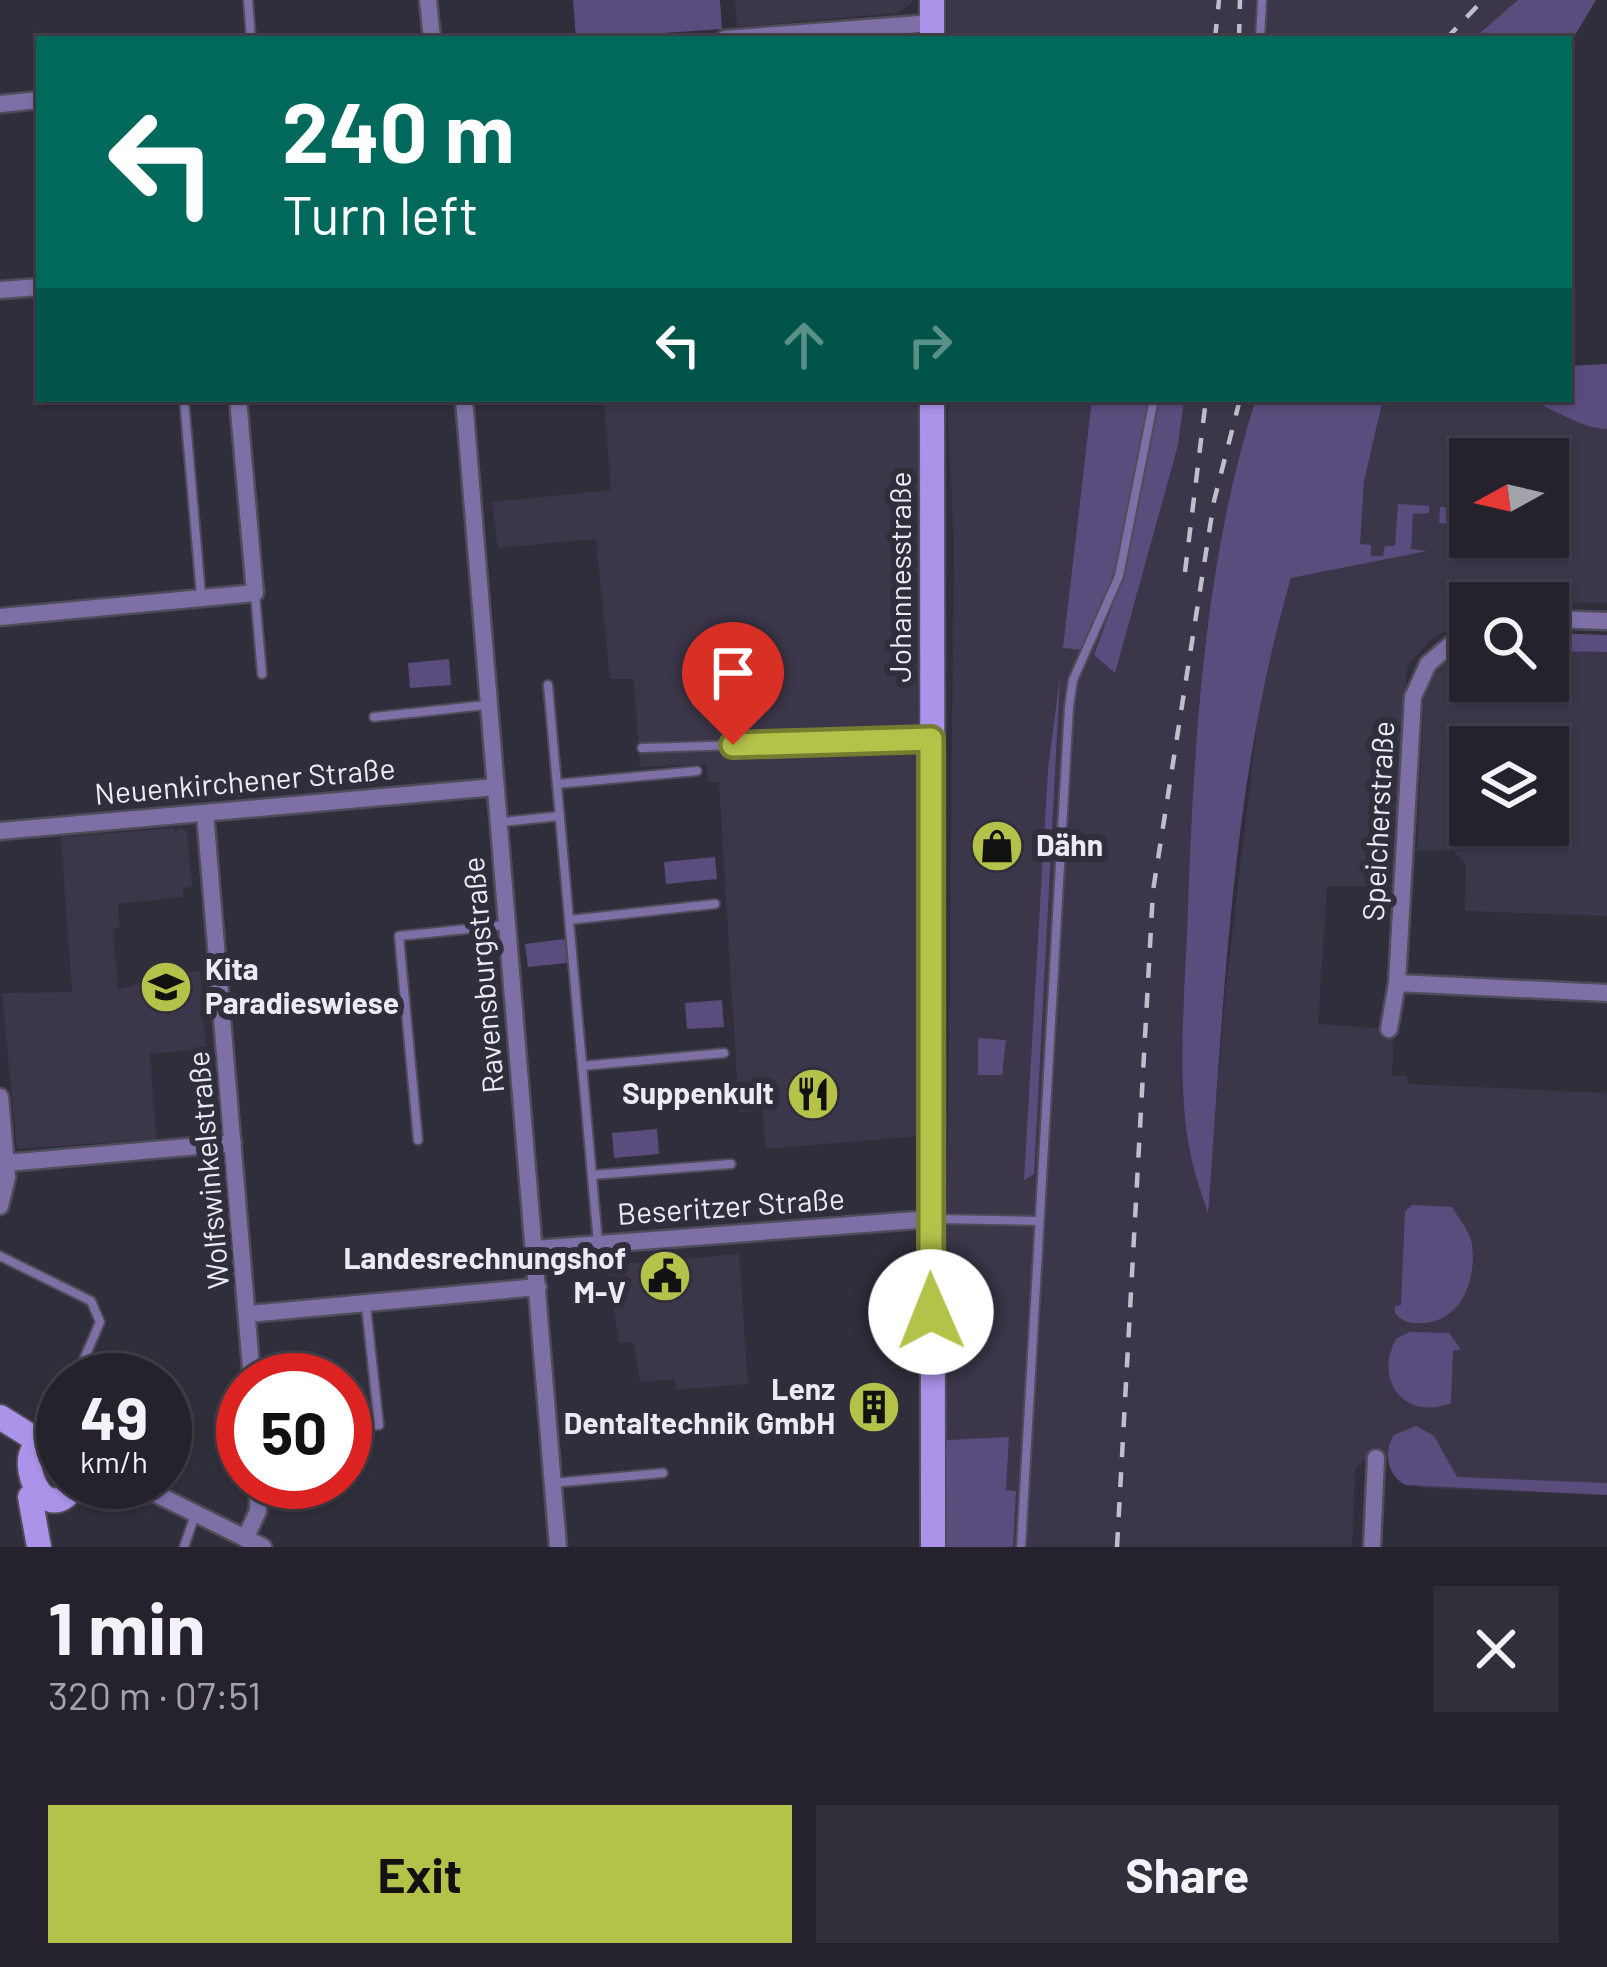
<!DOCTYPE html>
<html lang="en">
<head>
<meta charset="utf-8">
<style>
  :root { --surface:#25222d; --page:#312f39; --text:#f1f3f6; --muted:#a3a4aa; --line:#423f49; --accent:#b4c24a }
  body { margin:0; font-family:Barlow,sans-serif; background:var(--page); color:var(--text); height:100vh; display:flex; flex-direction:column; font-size:45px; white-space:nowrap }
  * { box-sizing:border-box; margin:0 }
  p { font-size:39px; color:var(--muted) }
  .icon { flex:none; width:66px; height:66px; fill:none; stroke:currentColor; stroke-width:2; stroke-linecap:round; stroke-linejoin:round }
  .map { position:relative; height:1547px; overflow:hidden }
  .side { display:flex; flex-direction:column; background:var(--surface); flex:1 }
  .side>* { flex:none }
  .banner { position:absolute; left:36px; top:36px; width:1536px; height:366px; border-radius:0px; box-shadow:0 3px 9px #0004,0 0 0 3px var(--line); background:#00695c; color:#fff; overflow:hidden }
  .needle { width:78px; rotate:262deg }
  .tools { position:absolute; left:1449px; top:438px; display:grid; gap:24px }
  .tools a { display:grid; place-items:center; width:120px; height:120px; border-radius:0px; background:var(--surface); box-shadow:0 3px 9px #0004,0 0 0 3px var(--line); font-size:60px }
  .speed { position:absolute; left:36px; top:1353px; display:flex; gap:24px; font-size:60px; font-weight:700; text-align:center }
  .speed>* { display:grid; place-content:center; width:156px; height:156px; border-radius:50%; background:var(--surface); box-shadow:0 3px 9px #0004,0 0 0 3px var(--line); line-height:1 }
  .speed small { font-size:30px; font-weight:400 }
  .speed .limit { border:18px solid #d22; background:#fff; color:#111 }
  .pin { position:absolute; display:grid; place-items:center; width:102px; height:102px; color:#fff; margin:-123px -51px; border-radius:50% 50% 50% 0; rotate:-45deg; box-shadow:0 0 12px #0007 }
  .pin .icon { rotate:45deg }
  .me { position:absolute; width:132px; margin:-66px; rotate:359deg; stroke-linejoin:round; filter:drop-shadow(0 0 9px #0008) }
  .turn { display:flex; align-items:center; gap:42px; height:252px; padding:0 48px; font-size:54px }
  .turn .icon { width:156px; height:156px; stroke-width:2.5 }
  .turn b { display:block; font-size:84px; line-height:102px }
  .lanes { display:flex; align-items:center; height:114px; padding:0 48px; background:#0003; justify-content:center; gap:60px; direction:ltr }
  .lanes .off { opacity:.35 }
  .round { display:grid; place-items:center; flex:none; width:126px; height:126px; border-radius:0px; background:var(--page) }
  .headline { display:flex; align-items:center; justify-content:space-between; height:204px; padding:0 48px }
  h1 { font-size:72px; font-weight:700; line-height:90px }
  .button { display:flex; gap:24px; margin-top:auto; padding:24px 48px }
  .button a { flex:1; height:138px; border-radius:0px; background:var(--accent); color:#111; font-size:48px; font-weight:700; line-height:138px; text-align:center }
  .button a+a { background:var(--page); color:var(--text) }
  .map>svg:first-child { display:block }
  .built { fill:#3b3649; fill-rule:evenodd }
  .green { fill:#5a4d7d }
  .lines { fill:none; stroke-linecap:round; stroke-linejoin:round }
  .lane-casing { stroke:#4f4c59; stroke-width:12 }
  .street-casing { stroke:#4f4c59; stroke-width:21 }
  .secondary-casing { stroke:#4f4c59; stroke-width:28 }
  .lane { stroke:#7e70a6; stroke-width:8 }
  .street { stroke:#7e70a6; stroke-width:16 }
  .secondary { stroke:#aa93e9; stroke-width:24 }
  .rail { stroke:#c0bec9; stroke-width:4.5; stroke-dasharray:15 15; stroke-linecap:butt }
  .route-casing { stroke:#757e30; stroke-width:30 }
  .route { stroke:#b4c24a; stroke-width:21 }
  .labels { text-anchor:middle; stroke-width:12; stroke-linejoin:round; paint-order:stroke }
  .street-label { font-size:30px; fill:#eceaf4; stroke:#312e3c }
  .poi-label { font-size:30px; font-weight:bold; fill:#eceaf4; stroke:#312e3c; text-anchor:end }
</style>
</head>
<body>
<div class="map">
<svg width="1607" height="1547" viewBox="0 0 1607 1547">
  <rect width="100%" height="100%" fill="#312e3c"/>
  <path class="built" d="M735,0H916L897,13L737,27Z
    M947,0H1518L1473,39H947Z
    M1607,364V603H1470V620L1434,637L1407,666L1393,887L1327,886L1318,1024L1394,1029L1392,1075L1407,1076L1408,1084L1607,1093V1495L1422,1488L1399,1481L1391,1458H1366L1355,1469L1352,1547H1012L1016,1492L1006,1491L1009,1438L945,1440L954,542L947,399H1256L1235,477L1212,621L1191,832L1184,1008L1189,1150L1207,1210L1226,987L1263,673L1291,578L1343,568L1383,399H1569V366ZM1470,459H1548V537H1470Z
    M604,399H918L917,1136L766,1149L762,1110L739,1112L719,782H708L707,764L640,767L634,679H610L596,539L498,548L492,502L611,490Z
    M1548,633L1607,635V916L1465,911L1466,864L1453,851L1417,850L1424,699L1438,669L1470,640V681H1548ZM1470,747H1548V825H1470Z
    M179,827L187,832L192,887L183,888V897L118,904L119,928L113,929L118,990L167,974L200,971L206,1049L150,1054L156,1139L17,1149L2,993L72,992L61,837L174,828L175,834Z
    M739,1254L748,1384L676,1390L675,1379L640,1382L633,1342L619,1343L607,1265Z"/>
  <path class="green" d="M573,0H720L722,29L576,39Z
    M1518,0H1596L1569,45V39H1473Z
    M1607,364V429C1579,428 1554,408 1526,399H1569V366Z
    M1092,399H1150C1139,487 1119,568 1086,650L1063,648Z
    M1157,399H1184L1178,445L1115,673L1094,655L1123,577Z
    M1256,399H1383L1364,481L1360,544L1371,545V556H1383L1385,546H1395L1398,504L1429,506V513L1413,514L1411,549L1427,551L1291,578C1231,782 1224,1003 1208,1214C1202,1194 1194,1173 1190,1152C1177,1086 1184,1001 1187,933C1193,760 1202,565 1256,399Z
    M1440,507H1448L1455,525L1470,527V537H1499V557L1447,555L1448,524L1439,523Z
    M1548,633L1607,635V652L1548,651Z
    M449,659L451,685L410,688L408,663Z
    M1060,677L1034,1174L1024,1180L1048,769Z
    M715,857L717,879L666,884L664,862Z
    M565,939L567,963L528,967L525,944Z
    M722,1000L724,1027L687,1029L685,1003Z
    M978,1038L1006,1040L1002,1075H978Z
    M657,1129L659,1154L614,1158L612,1133Z
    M1412,1205L1452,1207C1457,1216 1468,1229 1471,1240C1479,1277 1461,1324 1420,1323C1407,1323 1403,1322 1395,1313V1306L1401,1305L1405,1212Z
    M1449,1333L1461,1350H1453L1451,1403C1406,1421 1373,1381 1396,1339L1409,1332Z
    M1416,1426L1434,1436L1457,1477L1607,1483V1495L1405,1485C1387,1474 1383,1452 1394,1435Z
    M1009,1437L1006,1490L1016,1491L1013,1547H946L945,1440Z"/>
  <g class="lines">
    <g class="lane-casing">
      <path id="lane" d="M248,0L251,39
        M1260,39L1262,0
        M184,399L201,595
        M255,594L262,674
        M548,685L598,1243
        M374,717L486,705
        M642,748L929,739
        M557,784L697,771
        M502,822L560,816
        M569,920L715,904
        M582,1066L724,1053
        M418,1140L399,936L506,925
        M592,1175L731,1164
        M938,1219L1039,1221
        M0,1256L91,1301L100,1322L78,1373
        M345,1448L361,1446L362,1427L379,1425L366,1306
        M553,1483L663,1473
        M184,1547L195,1515
        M1021,1547L1069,707L1073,680L1119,576L1154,399"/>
    </g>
    <g class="street-casing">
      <path id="street" d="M428,0L432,39
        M725,39L932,23
        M0,104L39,100
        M0,290L39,287
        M464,399L558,1547
        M0,617L255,593L238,399
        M1548,619L1607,621
        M205,813L252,1380
        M0,831L495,787
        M1397,983L1607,993
        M1389,1029L1397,983L1413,697L1428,664L1470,628
        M0,1097L7,1177L0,1206
        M6,1163L233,1143
        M535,1249L930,1219
        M249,1314L538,1287
        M132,1482L263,1547
        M72,1492L145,1495
        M245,1539L258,1511V1482
        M1372,1547L1376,1458"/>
    </g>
    <g class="secondary-casing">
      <path id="secondary" d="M932,39V0
        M932,399L933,1547
        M0,1417L43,1444
        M63,1448C0,1418 39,1547 77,1482
        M30,1497L39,1547"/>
    </g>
    <use href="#lane" class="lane"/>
    <use href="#street" class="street"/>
    <use href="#secondary" class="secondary"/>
    <path class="rail" d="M1215,39L1219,0
      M1239,39L1240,0
      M1446,39L1483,0
      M1185,572L1206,399
      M1117,1547L1153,891L1214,501L1240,399"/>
  </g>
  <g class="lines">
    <g class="route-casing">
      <path id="route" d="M733,745L931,739V1312"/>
    </g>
    <use href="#route" class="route"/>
  </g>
  <defs>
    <g id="shop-disc" transform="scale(2.7)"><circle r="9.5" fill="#b4c24a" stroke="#312e3c"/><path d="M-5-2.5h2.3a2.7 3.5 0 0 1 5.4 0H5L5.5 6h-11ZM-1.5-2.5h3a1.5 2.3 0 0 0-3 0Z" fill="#111"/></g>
    <g id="school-disc" transform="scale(2.7)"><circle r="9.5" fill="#b4c24a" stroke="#312e3c"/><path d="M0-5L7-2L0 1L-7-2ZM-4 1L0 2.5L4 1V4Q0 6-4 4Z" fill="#111"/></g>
    <g id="restaurant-disc" transform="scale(2.7)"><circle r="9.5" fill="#b4c24a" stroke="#312e3c"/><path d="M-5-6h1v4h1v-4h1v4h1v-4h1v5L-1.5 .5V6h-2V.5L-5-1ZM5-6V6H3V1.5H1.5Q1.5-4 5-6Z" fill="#111"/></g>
    <g id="civic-disc" transform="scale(2.7)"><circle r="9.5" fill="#b4c24a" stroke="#312e3c"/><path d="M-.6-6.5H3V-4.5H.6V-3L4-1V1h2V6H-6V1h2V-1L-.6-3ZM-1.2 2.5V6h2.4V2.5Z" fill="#111"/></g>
    <g id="building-disc" transform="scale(2.7)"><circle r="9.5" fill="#b4c24a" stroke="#312e3c"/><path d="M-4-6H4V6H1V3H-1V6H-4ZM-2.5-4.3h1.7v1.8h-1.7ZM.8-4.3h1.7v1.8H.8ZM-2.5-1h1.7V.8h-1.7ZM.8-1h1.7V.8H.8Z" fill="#111"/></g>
  </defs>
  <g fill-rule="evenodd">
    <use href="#shop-disc" x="997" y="846"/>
    <use href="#school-disc" x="166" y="987"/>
    <use href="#restaurant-disc" x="813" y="1094"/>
    <use href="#civic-disc" x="665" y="1276"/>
    <use href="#building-disc" x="874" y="1407"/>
  </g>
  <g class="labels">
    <g class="street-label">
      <text transform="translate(901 577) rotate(-90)" y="10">Johannesstraße</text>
      <text transform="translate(245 782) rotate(-5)" y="10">Neuenkirchener Straße</text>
      <text transform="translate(1379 821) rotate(-87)" y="10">Speicherstraße</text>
      <text transform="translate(484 975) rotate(-95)" y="10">Ravensburgstraße</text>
      <text transform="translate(209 1170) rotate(-95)" y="10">Wolfswinkelstraße</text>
      <text transform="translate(731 1207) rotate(-4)" y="10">Beseritzer Straße</text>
    </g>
    <g class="poi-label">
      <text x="1036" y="856" text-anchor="start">Dähn</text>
      <text x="205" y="980" text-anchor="start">Kita<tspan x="205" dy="34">Paradieswiese</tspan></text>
      <text x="774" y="1104">Suppenkult</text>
      <text x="626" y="1269">Landesrechnungshof<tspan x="626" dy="34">M-V</tspan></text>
      <text x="835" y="1400">Lenz<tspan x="835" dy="34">Dentaltechnik GmbH</tspan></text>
    </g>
  </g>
</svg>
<div class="tools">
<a><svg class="needle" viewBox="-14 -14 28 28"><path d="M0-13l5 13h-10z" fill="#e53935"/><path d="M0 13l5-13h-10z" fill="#a3a4aa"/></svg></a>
<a><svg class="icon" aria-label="search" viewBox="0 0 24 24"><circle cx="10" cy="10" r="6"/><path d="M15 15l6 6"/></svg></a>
<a><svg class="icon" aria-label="layers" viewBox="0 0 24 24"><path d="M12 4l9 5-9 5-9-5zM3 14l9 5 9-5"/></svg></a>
</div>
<div class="speed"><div>49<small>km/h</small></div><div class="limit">50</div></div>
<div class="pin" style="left:733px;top:745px;background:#d93025"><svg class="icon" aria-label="arrive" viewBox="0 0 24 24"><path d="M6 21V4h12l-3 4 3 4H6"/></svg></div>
<svg class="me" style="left:931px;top:1312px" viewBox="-20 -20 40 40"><circle r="19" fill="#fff"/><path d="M0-13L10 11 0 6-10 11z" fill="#b4c24a"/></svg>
<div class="banner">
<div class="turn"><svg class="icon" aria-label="left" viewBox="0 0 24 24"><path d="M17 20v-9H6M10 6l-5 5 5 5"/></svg><div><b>240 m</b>Turn left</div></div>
<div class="lanes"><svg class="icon" aria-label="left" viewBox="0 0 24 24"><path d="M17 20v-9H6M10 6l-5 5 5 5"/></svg><svg class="icon off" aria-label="ahead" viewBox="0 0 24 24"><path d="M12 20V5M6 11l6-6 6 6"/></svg><svg class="icon off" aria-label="right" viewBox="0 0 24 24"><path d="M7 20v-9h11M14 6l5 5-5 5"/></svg></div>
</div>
</div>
<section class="side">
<div class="headline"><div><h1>1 min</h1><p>320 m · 07:51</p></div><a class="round"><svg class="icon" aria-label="close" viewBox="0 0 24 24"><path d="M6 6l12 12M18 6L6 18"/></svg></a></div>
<div class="button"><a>Exit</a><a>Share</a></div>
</section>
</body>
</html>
